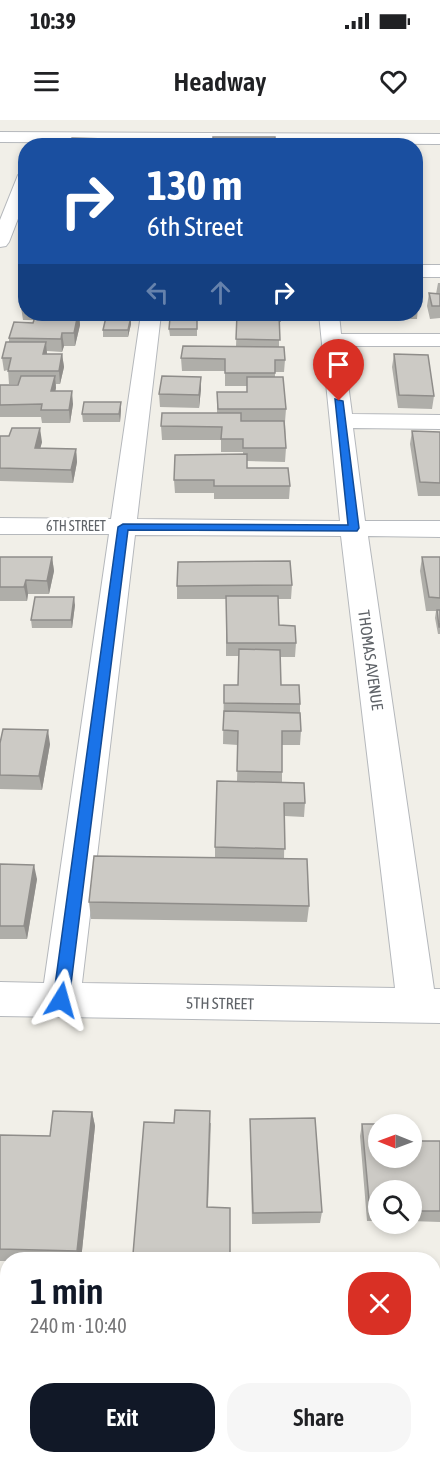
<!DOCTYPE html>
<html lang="en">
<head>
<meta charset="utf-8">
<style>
  :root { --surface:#fff; --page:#f6f6f6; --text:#202124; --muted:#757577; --accent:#111827 }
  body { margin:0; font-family:"Asap Condensed",sans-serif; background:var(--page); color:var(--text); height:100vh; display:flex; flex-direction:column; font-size:22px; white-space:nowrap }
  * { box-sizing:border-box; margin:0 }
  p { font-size:20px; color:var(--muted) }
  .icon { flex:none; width:33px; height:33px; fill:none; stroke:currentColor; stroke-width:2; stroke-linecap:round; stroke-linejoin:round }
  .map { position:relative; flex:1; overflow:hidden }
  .sheet { position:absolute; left:0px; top:1132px; width:441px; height:212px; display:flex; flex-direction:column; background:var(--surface); border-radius:24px 24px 0 0; box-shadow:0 3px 9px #0003 }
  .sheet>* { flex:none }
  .hud { position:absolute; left:18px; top:18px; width:405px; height:183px; border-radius:24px; box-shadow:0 3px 9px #0003; background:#1a4fa0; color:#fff; overflow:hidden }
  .needle { width:39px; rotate:271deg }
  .controls { position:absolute; left:368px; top:994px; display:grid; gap:12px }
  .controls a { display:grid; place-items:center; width:54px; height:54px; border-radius:50%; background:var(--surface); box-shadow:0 3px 9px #0003; font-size:30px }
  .pin { position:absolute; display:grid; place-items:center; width:51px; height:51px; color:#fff; margin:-62px -26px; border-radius:50% 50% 50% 0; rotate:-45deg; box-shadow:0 0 6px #0007 }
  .pin .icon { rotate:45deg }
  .me { position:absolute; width:66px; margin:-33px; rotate:8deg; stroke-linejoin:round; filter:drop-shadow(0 0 4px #0008) }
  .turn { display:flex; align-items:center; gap:21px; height:126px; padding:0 30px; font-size:27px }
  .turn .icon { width:78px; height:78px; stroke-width:2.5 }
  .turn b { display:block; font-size:42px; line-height:51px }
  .lanes { display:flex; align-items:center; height:57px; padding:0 30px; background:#0003; justify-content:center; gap:30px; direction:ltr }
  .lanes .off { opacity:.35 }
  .round { display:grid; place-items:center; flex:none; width:63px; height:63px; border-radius:24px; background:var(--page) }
  .summary { display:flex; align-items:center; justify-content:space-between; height:102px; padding:0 30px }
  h1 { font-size:36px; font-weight:600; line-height:45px; color:var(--accent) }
  .action { display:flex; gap:12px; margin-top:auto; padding:12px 30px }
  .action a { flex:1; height:69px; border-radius:24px; background:var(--accent); color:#fff; font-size:24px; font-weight:600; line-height:69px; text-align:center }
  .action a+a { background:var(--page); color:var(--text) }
  .status { display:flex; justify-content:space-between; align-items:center; height:42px; padding:0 30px; background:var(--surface); direction:ltr }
  .status svg { height:16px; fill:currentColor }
  header { display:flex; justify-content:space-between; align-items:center; height:78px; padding:0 30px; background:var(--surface); font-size:27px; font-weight:600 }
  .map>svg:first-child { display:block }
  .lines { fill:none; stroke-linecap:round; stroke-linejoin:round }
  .minor-casing { stroke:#b5b8bc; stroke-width:2 }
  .minor { fill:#fff; fill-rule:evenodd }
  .wall { fill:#afaea9 }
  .shaded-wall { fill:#8f8d8a }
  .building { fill:#cccac5; stroke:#8f8d8a; stroke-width:1.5 }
  .route { fill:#1a73e8; stroke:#114b97; stroke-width:1.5 }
  .labels { text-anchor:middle; stroke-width:6; stroke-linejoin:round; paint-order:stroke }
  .far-street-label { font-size:14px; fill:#5f6368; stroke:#fff }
  .street-label { font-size:16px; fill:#5f6368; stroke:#fff }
</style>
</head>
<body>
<div class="status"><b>10:39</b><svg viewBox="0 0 49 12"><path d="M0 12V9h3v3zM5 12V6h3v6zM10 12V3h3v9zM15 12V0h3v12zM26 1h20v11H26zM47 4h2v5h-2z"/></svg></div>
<header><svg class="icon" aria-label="menu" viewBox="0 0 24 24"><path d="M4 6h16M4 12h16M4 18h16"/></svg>Headway<svg class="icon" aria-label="heart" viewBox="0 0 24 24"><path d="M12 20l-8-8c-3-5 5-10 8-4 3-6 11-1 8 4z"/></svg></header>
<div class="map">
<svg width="440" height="1343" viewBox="0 0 440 1343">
  <rect width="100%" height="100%" fill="#f1efe8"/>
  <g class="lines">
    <g class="minor-casing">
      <path id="minor" d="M0,12L440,14V24L0,22Z
        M26,50V78L9,122L6,126L0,127V100L18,55Z
        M416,145H440V157H416Z
        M141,194H161L137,399L340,401L319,194H339L341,214H440V226H343L352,294L440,295V309L353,308L365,401H440V417L368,416L434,869H440V903L0,896V862L44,863L109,414H0V398L111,399ZM135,415L341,416L395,868L82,863Z"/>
    </g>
    <use href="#minor" class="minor"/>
  </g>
  <path class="wall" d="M213,17L275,23V26H213Z
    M438,163H440V198L430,199L427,186L429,173L436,174Z
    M26,175V194H79L80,205L75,226H64L62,232L47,231V234H62L64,247L60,264H56L55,271L73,284L70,303H42L41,297H0V265H18L19,264H9L8,250L4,251L2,238L9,222V218L33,203L34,200H23L21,187Z
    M416,175L418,187L417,199H382L381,194H416Z
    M237,194H281V202H279V227L285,240L284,252H275V257L286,289L285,302L286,328L285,342L247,341V348L290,366L289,379H214V373H175L174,360L243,334V332H221V320H162L161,306L217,293V272H247V266H225V251H182L181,238L236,227Z
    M131,197V204L128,217H103V210Z
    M197,198V216H170L169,209Z
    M394,234L434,276L432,289L398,288L392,247Z
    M201,257V269L199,288L160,287L159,274Z
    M121,282V290L120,302H83L82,294Z
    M412,311L440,312V376H418L410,324Z
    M0,316L42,322L40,328L76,329L77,342L73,363L0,361Z
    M0,437H52L54,451L49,474H28L27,481H0Z
    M422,437H440V514H438L435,498L436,491H426L420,451Z
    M292,465L291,479H278L279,505L296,523L295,537H280L281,565L300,584V593L301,611L300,625H282V662L305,683L304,697L285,696L284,738L309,786L307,802L91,799L89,782L215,737V727L237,661L238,625L223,624L224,565H238L239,536H226V479H177V466Z
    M75,485L72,508H32L31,500Z
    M0,623L50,624L42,670L0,669Z
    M0,744L37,759L27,819H0Z
    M92,992L95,1006L81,1140H8V1141H0V1015L50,1016Z
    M250,999L322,1092L320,1103L252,1104L250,1010Z
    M174,1003H211L208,1087L230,1088V1140H134L133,1134Z
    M362,1004L378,1038L440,1021V1102L411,1101V1071H378V1101H367L360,1016Z"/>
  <path class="shaded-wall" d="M77,194H79L80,205L75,226L74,213Z
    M131,197V204L128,217V210Z
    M62,213L64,226L62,232L61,219Z
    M46,222L47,235L43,234Z
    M62,234L64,247L60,264L59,251Z
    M55,256L56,268L53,284L51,271Z
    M201,257V269L199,288V275Z
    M72,271L73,284L70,303L69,290Z
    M121,282V290L120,302L119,294Z
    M40,308L42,322L37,341L35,328Z
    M76,329L77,342L73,363L71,350Z
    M52,437L54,451L49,474L47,461Z
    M26,460L28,474L27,481L24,467Z
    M74,477L75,485L72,508L71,500Z
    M48,610L50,624L42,670L39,656Z
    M34,745L37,759L27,819L24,806Z
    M92,992L95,1006L81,1140H80L77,1131Z"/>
  <path class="building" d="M213,17H275V23H268L269,26H222V23H213Z
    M72,18L106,19V21L142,19L141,26H70Z
    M363,19H393L395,26H365Z
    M429,173L440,174V186H432Z
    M26,175V187H21Z
    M416,175L418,187H416Z
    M36,194H78L74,213H62L61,219L9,218L14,202L33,203Z
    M237,194H279L280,220L236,219Z
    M106,197H131L128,210H103Z
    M170,198H197V209H169Z
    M6,222H46L43,234H62L59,251H8L11,238H2Z
    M183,226L284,227L285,240H275V253H225V239L181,238Z
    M394,234L428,235L434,276L399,275Z
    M21,256H55L51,271H72L69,290H41L42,284L0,285V265H18Z
    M162,256L201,257L199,275L159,274Z
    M247,257H283L286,289H218L217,272H247Z
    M84,282H121L119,294H82Z
    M162,293H241V301H284L286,328H243V319H221L222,307L161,306Z
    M12,308H40L35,328L76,329L71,350L0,348V316H9Z
    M412,311L440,312V363L420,362Z
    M247,334V348H288L290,366H214V360H174L175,335Z
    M0,437H52L47,461L26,460L24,467H0Z
    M422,437H440V478L429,477Z
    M290,441L292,465L177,466L178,442Z
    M226,476H278L279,505L295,506L296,523H227Z
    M35,477H74L71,500H31Z
    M437,490H440V507H439Z
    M239,529L280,530L281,565H299L300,584L224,583V565H238Z
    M224,591L300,593L301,611H282V652L237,651L238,611L223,610Z
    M3,609L48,610L39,656L0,655V623Z
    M217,661L304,663L305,683H284L285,729L215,727Z
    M94,736L307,739L309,786L89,782Z
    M0,744L34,745L24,806H0Z
    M175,990L210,991L207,1087L230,1088V1137L133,1134L144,1002L174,1003Z
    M53,991L92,992L77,1131L0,1129V1015L50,1016Z
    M315,998L322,1092L253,1093L250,999Z
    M362,1004H402V1005H378V1038H411V1021H440V1091H411V1071H378V1091H370Z"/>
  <path class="route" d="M335,279L343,281L359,408L357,411L128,410L69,880L66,885L61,887L55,885L53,880L118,407L123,404L348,405Z"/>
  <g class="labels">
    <g class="far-street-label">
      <text x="76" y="411">6TH STREET</text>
    </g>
    <g class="street-label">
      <text transform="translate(371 540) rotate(82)" y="6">THOMAS AVENUE</text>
      <text transform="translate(220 883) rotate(1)" y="6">5TH STREET</text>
    </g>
  </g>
</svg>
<div class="controls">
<a><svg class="needle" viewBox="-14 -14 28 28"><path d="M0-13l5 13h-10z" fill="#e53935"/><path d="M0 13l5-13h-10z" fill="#757577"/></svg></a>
<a><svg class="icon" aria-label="search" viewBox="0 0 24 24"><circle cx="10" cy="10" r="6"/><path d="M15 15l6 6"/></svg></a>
</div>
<div class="pin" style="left:339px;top:281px;background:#d93025"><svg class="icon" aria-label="arrive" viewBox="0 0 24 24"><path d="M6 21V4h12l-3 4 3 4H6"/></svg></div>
<svg class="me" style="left:61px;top:880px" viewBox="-20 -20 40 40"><path d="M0-17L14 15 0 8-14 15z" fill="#1a73e8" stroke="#fff" stroke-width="4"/></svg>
<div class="hud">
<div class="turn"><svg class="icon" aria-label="right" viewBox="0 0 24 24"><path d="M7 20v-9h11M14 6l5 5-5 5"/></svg><div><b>130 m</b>6th Street</div></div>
<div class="lanes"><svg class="icon off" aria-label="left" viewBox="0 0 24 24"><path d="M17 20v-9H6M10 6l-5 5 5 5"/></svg><svg class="icon off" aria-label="ahead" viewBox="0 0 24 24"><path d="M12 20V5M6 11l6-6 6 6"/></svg><svg class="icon" aria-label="right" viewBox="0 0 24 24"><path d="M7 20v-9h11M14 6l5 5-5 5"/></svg></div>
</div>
<section class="sheet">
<div class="summary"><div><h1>1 min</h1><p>240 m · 10:40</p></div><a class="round" style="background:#d93025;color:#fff"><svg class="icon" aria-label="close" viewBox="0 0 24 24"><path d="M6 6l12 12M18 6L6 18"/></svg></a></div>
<div class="action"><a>Exit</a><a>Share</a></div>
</section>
</div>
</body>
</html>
